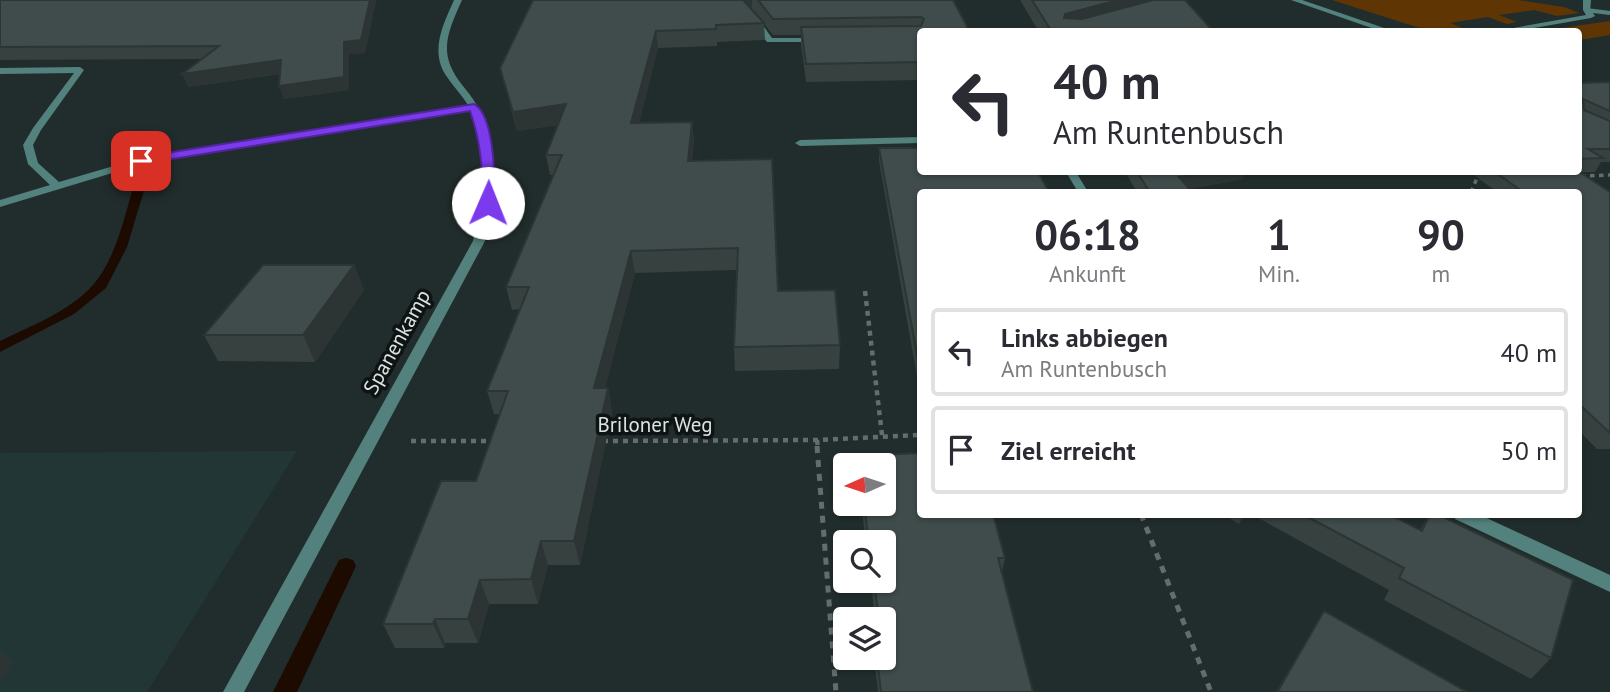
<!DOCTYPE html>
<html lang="de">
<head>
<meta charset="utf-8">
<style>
  :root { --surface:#fff; --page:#f2f2f3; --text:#2b2b33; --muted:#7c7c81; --line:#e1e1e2 }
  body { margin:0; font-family:"PT Sans",sans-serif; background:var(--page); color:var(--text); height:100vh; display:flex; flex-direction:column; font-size:26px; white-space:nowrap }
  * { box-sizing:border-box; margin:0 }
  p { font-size:23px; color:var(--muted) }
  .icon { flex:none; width:38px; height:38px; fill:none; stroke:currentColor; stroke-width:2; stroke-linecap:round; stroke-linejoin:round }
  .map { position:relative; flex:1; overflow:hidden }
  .side { position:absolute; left:917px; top:189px; width:665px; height:329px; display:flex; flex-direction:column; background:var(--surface); border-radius:7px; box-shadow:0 2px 5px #0004 }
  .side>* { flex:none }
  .guide { position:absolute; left:917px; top:28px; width:665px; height:147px; border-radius:7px; box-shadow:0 2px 5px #0004; background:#fff; color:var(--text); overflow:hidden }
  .needle { width:46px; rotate:267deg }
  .fabs { position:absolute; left:833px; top:453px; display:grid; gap:14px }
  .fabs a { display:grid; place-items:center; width:63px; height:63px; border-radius:7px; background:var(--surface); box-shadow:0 2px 5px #0004; font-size:35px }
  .pin { position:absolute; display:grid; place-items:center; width:60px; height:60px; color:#fff; margin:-30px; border-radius:14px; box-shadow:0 4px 10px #0006 }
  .me { position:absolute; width:77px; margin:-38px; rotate:1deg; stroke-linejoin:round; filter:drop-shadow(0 0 5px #0008) }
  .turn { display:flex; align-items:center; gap:24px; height:147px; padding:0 21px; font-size:32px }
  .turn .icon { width:91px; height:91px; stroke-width:2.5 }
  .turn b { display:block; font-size:49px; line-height:60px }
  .eta { display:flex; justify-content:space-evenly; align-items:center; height:119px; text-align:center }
  .eta b { font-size:42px; font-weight:600; line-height:49px }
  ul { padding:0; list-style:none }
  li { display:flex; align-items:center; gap:21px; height:88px; margin:0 14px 10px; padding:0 7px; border:4px solid var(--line); border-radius:7px }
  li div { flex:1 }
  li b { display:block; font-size:26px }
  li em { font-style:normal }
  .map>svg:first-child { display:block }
  .built { fill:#223735 }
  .green { fill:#603504 }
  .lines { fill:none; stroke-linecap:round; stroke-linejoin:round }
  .stream { fill:#1d0a00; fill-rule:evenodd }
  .path-far2 { stroke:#636d6c; stroke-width:3.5; stroke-dasharray:4.5 4.5; stroke-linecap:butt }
  .path-far1 { stroke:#636d6c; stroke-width:4.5; stroke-dasharray:5 5; stroke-linecap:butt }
  .path { stroke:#636d6c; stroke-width:5; stroke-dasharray:7 7; stroke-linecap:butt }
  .service { fill:#53817d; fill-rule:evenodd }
  .minor { fill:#53817d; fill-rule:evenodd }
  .wall { fill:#364140 }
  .shaded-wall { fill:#2c3534 }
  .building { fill:#3f4c4b; stroke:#2c3534; stroke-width:2 }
  .route { fill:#7c3aed; stroke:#51269a; stroke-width:2 }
  .labels { text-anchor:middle; stroke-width:7; stroke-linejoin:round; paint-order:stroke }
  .street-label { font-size:21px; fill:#dce3e2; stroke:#0e1413 }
</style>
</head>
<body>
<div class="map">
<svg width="1610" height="692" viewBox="0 0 1610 692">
  <rect width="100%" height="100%" fill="#212d2c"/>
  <path class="built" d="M297,451L147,692H0V453Z"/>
  <path class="green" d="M1332,0H1517L1564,7L1579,13L1557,16L1534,10L1499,15L1517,22L1507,24L1488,17L1450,23L1468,30L1429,31Z
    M1610,21V35L1579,40L1578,32L1541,31Z"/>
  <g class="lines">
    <path class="stream" d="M143,170L149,174L127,247L106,288L74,314L0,352V341C31,326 70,311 93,285C118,256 126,209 137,174Z
      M346,558L353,560L356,566L297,692H273L339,560Z"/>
    <path class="path-far2" d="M1581,176L1610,175
      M1471,192L1477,178H1482"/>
    <path class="path-far1" d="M865,291L882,435
      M817,440L818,448
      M411,441H496
      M603,441L817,440L920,435"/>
    <path class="path" d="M817,446L836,692
      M1141,514L1211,692"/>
    <path class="service" d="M1583,0H1591L1590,12L1583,10Z"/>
    <path class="minor" d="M454,0H462C447,34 437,54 463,86C472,97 480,108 485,122C498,162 494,201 485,241L244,692H223L473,241C483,198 489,153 471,110L142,164L0,207V200L50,185L28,164L23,145L33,128L74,73L0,74V68L80,67L84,70L41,130L33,145L38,163L59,182L141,158L468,105C461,94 452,85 445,74C430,49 444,23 454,0Z
      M1291,0H1302L1396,32H1383Z
      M1587,8L1610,11V15L1593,13L1595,16L1591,18L1512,32H1491L1586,15L1583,10Z
      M751,17H757L772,38H818L822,40L818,42H767L750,19Z
      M920,137V143L800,146L795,143L800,140Z
      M1066,172H1076L1088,192H1078Z
      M1453,514H1478L1610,575V592L1455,519Z"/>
  </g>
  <path class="wall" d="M0,0H376L365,53L349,54V90L284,99L280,74L188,87L201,59L0,60Z
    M533,0H953L920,32V80L806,82L801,44V35H773L764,24L765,40L717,42V46L658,48L639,123L692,122L694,141L692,161L778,291L840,345L839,369L735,371L734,347L737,270L635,273L605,388H608L612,412L580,565H548L538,604H489L478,643H445L444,648H395L383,624L476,481L500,414H494L487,391L520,309L512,310L506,287L553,175H550L546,155L558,125L517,131L500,68Z
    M1020,0H1185L1214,32H1039Z
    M1610,82V162H1601L1595,172H1581L1610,192V449H1597L1578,430V192H1497L1470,172H1578V83Z
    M879,148L920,192V394L879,161Z
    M1125,172H1245L1243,179L1188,189L1192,192H1137Z
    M354,265L364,290L315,362L218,361L204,335Z
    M920,453V514H993L1005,558L1002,572L1033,692H878L874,658H884V620H875L871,581H884V542H866L861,504H884V466H857L858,456Z
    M1222,514H1247L1239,524Z
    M1251,514H1389L1420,530L1430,514L1551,658L1531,679L1384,600L1389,590Z
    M1324,611L1467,692H1276Z"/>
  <path class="shaded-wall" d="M370,0H376L365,53L349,54V90L284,99L279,86L344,42Z
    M743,0H752V8L744,9Z
    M1118,0H1169L1062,29L1065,14Z
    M656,31L658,48L634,142L631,123Z
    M281,60L286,73L188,87L182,74Z
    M566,104L570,123L517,131L513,112Z
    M692,122L694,141L690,181L688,161Z
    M1211,172H1245L1243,179L1175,191L1179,177Z
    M631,251L635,273L599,411L594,388Z
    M354,265L364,290L315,362L303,335Z
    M608,388L612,412L580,565L574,541Z
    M1243,514H1247L1239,524Z
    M541,541L548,565L538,604L531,579Z
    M480,580L489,604L478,643L468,619Z
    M435,619L445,643L444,648L433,624Z
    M0,650L13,663L0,680Z"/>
  <path class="building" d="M0,0H370L361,40L344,42V77L279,86L281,60L182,74L219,46L0,47Z
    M533,0H743L764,23L716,25V29L656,31L631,123L692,122L688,161L772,159L778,291L835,290L840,345L734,347L738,248L631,251L594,388H608L574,541H541L531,579L480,580L468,619H435L433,624H383L441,481H476L508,391H487L529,287H506L562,155H546L566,104L513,112L500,68Z
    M758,0H953L970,32H920V62L806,64L801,27L921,26L924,19L921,17L773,19Z
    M1032,0H1118L1065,14L1064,18L1082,19L1153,0H1185L1214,32H1052Z
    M1610,82V111L1583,99L1584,110L1610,121V149H1588L1603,158L1578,159V83Z
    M879,148H920V172H1038L1049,192H920V371Z
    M1578,171L1610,192V433L1578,403V192H1523L1495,172Z
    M1137,172H1211L1179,177L1192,192H1150Z
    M263,265H354L303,335H204Z
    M920,453V514H993L1005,558H998L1033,692H881L877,658H884V620H879L874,581H884V542H869L864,504H884V466H859L858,456Z
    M1302,514H1389L1422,531L1430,514H1437L1573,580L1551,658L1399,578L1404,568Z
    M1324,611L1467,692H1280L1278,691Z"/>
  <path class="route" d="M474,104C495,115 495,181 495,203L488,206L482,203C483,170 481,142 470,111L141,164L135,161L141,157Z"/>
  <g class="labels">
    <g class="street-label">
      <text transform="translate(397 342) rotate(-61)" y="7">Spanenkamp</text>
      <text x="655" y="432">Briloner Weg</text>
    </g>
  </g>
</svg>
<div class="fabs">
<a><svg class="needle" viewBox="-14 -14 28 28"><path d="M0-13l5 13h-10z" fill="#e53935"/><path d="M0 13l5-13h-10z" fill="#7c7c81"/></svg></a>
<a><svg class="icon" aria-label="search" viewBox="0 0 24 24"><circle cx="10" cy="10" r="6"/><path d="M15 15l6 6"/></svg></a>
<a><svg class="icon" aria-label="layers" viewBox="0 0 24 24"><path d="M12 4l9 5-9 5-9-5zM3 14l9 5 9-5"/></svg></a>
</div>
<div class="pin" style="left:141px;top:161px;background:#d93025"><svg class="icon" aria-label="arrive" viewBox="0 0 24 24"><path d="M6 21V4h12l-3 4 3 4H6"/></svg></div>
<svg class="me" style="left:488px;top:203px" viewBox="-20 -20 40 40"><circle r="19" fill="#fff"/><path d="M0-13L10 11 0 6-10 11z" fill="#7c3aed"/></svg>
<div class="guide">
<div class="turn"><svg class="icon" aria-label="left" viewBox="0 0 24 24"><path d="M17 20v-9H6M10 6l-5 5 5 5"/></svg><div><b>40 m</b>Am Runtenbusch</div></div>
</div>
<section class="side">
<div class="eta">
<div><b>06:18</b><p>Ankunft</p></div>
<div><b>1</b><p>Min.</p></div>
<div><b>90</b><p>m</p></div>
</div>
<ul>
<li><svg class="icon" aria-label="left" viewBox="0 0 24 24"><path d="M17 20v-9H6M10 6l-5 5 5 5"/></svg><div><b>Links abbiegen</b><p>Am Runtenbusch</p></div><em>40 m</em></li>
<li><svg class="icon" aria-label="arrive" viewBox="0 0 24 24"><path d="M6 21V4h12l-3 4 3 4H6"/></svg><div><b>Ziel erreicht</b></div><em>50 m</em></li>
</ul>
</section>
</div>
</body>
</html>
